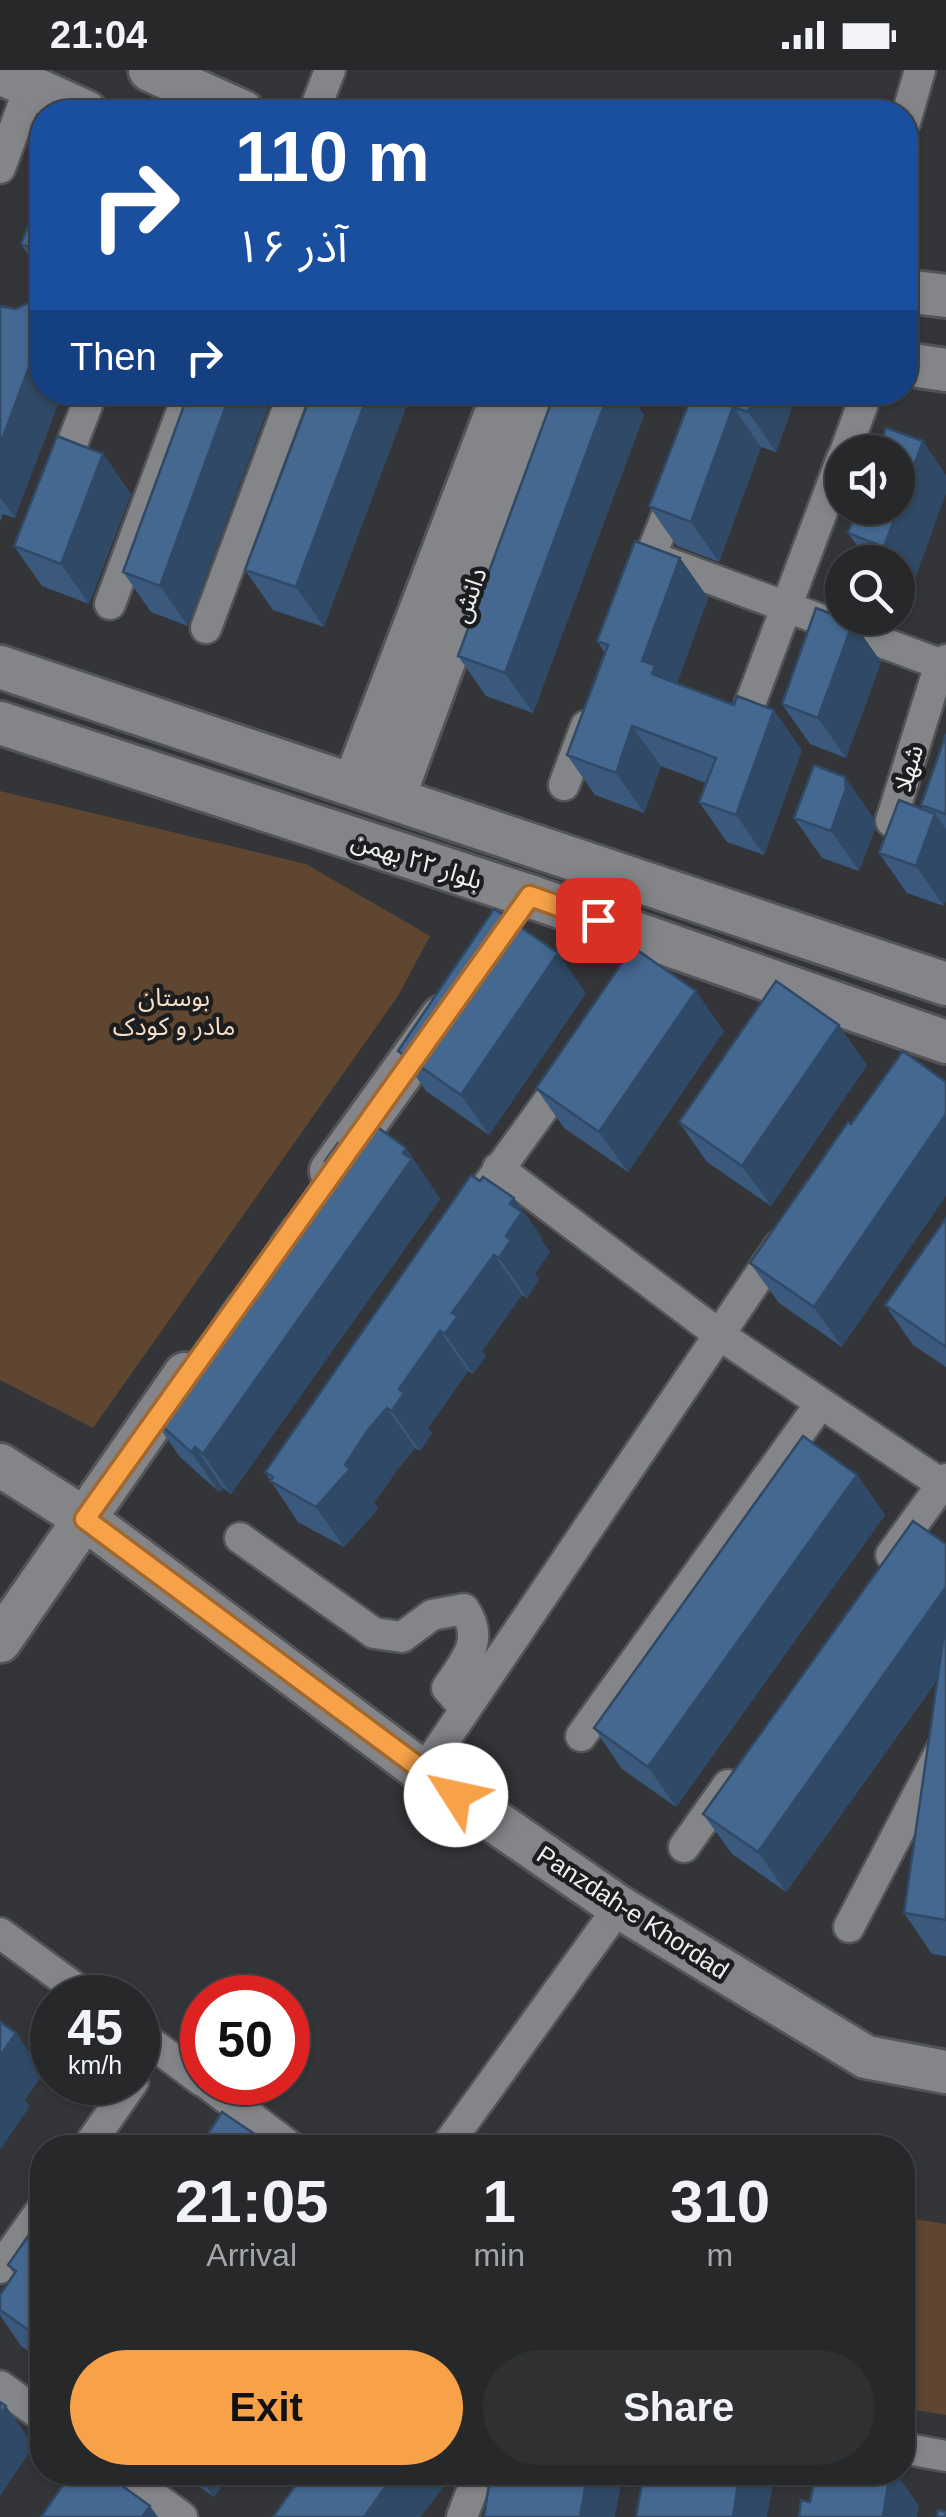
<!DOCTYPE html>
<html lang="en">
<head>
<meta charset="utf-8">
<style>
  :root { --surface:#26282a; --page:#2e3032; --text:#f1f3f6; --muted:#a4a6a8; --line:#424447; --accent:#f7a149 }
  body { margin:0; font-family:Arial,"Noto Sans Arabic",sans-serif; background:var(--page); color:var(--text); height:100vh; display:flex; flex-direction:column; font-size:38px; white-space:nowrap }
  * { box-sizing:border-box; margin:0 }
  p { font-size:32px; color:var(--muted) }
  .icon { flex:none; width:55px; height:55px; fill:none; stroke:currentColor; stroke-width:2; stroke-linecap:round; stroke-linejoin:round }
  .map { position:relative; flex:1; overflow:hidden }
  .side { position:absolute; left:30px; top:2065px; width:885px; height:350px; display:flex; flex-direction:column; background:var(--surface); border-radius:40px; box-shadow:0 2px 8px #0004,0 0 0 2px var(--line) }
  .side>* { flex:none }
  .banner { position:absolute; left:30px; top:30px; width:888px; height:305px; border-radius:40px; box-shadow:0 2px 8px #0004,0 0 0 2px var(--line); background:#1a4fa0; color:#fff; overflow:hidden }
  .tools { position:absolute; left:825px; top:365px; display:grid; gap:20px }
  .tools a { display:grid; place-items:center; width:90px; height:90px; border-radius:50%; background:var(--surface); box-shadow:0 2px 8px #0004,0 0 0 2px var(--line); font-size:50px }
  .speed { position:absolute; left:30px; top:1905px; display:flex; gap:20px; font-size:50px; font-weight:700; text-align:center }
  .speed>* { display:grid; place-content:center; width:130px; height:130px; border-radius:50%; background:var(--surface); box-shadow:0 2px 8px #0004,0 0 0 2px var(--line); line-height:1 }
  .speed small { font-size:25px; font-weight:400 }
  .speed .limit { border:15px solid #d22; background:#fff; color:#111 }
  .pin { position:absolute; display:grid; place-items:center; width:85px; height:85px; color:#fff; margin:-42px; border-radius:20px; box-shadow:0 5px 15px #0006 }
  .me { position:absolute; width:110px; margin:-55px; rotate:305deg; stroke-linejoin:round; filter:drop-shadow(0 0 8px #0008) }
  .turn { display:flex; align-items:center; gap:35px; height:210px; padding:0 40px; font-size:45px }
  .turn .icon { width:130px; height:130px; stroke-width:2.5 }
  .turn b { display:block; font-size:70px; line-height:85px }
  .then { display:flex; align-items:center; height:95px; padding:0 40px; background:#0003; gap:20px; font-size:38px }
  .eta { display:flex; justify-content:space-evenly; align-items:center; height:170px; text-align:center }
  .eta b { font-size:60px; font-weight:700; line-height:70px }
  .button { display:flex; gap:20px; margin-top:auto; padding:20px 40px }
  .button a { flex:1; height:115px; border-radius:60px; background:var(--accent); color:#111; font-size:40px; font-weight:700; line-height:115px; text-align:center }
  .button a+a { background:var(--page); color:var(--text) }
  .status { display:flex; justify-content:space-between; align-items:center; height:70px; padding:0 50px; background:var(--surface); direction:ltr }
  .status svg { height:28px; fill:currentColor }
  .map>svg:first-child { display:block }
  .green { fill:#5f4630 }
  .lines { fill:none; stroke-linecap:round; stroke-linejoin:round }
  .street-casing { stroke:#525456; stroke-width:35 }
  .secondary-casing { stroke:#525456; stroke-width:48 }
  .street { stroke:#838589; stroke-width:30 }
  .secondary { stroke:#838589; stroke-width:42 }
  .wall { fill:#3b597d }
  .shaded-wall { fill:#304966 }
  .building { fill:#456891; stroke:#304966; stroke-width:2.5 }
  .route-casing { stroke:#a1692f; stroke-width:25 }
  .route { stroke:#f7a149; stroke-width:18 }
  .labels { text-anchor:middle; stroke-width:9; stroke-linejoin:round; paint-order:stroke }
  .street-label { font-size:25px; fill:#edeff0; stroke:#1c1d1e }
  .park-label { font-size:25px; fill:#f8ddc6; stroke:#1c1d1e }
</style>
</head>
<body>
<div class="status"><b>21:04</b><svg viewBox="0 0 49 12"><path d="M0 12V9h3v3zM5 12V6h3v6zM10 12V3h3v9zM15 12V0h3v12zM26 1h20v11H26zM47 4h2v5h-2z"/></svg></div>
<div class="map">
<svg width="946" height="2447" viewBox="0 0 946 2447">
  <rect width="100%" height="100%" fill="#333538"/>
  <path class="green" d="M0,721L306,794L430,866L398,926L93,1358L0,1310Z
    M903,2147L946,2154V2345L903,2338Z"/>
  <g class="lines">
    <g class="street-casing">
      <path id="street" d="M314,42L330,0
        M905,52L920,0
        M0,98L29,19
        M845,382L862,336
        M59,408L92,322
        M652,487L940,594
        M639,515L678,418
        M110,534L189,322
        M206,558L294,322
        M750,634L842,388
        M564,715L586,656
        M891,751L940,594L946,590
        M498,1098L721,1266L946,1417
        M466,1145L571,1000
        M240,1468L374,1563L402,1567L432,1545L464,1539C485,1570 466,1590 447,1618L464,1637
        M891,1485L946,1409
        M581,1666L821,1333
        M423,1702L780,1175
        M684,1777L728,1715
        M849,1857L946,1671
        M0,1863L89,1928
        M138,1963L202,2011
        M205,2012L292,2078
        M87,2078L133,2012
        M445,2078L619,1837
        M0,2198L42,2139
        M0,2316L42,2346
        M902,2378L946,2386
        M121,2402L182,2447
        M462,2447L479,2402"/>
    </g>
    <g class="secondary-casing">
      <path id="secondary" d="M150,0L243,42
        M0,3L86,42
        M905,221L946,226
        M905,294L946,300
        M0,597L946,914
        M0,653L529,826L946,972
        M354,714L504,322
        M394,727L543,322
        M331,1101L442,947
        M0,1395L85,1449L423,1702L619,1837L866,1987L946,2002
        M0,1571L185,1304"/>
    </g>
    <use href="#street" class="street"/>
    <use href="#secondary" class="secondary"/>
  </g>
  <path class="wall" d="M42,119V205L21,174Z
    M0,236L15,448L3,444L0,452Z
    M189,322L188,556L151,542L123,502Z
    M312,322L324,557L273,540L245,500Z
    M555,322H628L644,345L533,643L486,626L458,586Z
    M700,322H791L795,329L776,382L761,377L719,492L677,476L649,436Z
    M103,384L131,424L89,534L42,516L14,476Z
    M946,405L912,517L898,511V492H869L848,463Z
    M680,488L708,528L677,613L802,680L764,785L727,772L699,732L706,713L661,696L644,743L595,725L567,685L605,583L597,571Z
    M853,552L881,592L846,688L810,674L782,634Z
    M946,664V830L944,836L907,823L879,783L924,740L921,735Z
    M873,747L875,759L859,801L822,788L794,748Z
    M586,923L489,1065L426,1021L398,981Z
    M724,961L628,1102L564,1058L536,1018Z
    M867,995L771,1136L707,1092L679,1052Z
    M848,1052L842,1277L779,1233L750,1193Z
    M372,1062L406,1078L440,1129L231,1424L223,1418L219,1422L180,1387L152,1347L167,1325L164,1320L220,1248L217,1243L235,1229L275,1173L271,1167L288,1153L329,1096L325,1091L343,1077Z
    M480,1111L514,1128L542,1168L541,1170L550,1182L535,1204L539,1210L527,1228L522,1225L482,1281L486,1286L473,1304L468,1301L428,1358L432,1363L420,1381L415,1378L397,1400L374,1433L378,1439L344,1477L298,1452L265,1402Z
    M946,1148V1297L913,1275L885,1235Z
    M857,1405L885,1445L676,1737L622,1699L594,1658Z
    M946,1474V1886L932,1884L904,1843L938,1609L786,1822L732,1784L703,1744Z
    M42,2146V2290L21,2276L0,2245V2225L14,2204L8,2195Z
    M179,2402H232L214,2427Z"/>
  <path class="shaded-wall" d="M42,262V322H63L15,448L0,427V375Z
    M231,322H274L188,556L160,516Z
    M369,322H412L324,557L296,517Z
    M609,322H628L644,345L533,643L505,603Z
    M755,322H791L795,329L776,382L748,342Z
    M733,337L761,377L719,492L691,452Z
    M923,371L946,405V424L912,517L898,496V492H895L884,477Z
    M103,384L131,424L89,534L61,494Z
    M680,488L708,528L674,622L680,644L642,591Z
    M853,552L881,592L846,688L818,648Z
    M774,640L802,680L764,785L736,745Z
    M632,656L661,696L644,743L616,703Z
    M845,707L873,747L875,759L859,801L831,761Z
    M935,744L946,759V830L944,836L916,796Z
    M558,883L586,923L489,1065L461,1025Z
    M696,921L724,961L628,1102L599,1062Z
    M839,955L867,995L771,1136L742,1096Z
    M946,1044V1126L842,1277L814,1237Z
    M406,1078L440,1129L231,1424L203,1384Z
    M514,1128L542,1168L541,1170L550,1182L535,1204L539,1210L527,1228L499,1188L506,1166L510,1134Z
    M494,1185L522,1225L482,1281L486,1286L473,1304L445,1264L452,1243Z
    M440,1261L468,1301L428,1358L432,1363L420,1381L392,1341L399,1319Z
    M387,1338L415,1378L397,1400L374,1433L378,1439L344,1477L316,1437L368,1360Z
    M195,1377L223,1418L219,1422L191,1382Z
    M857,1405L885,1445L676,1737L648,1697Z
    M946,1517V1597L786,1822L758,1782Z
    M16,1963L44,2003L25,2030L30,2036L0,2080V1986Z
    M6,2336L34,2376L0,2426V2345Z
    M196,2402H232L214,2427Z
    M396,2402H454L421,2447H364Z
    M588,2402H623L615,2447H580Z
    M740,2402H775L767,2447H733Z
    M890,2402H895L919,2436L917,2447H883Z
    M150,2436L158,2447H142Z"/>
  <path class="building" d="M42,119V182L21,174Z
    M28,233L42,238V262L0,375V236L16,239Z
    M189,322H231L160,516L123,502Z
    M312,322H369L296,517L245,500Z
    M555,322H609L505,603L458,586Z
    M700,322H755L748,342L733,337L691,452L649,436L692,325L698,328Z
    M886,358L923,371L884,477L848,463L858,438H898V382H877Z
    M57,366L103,384L61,494L14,476Z
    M635,471L680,488L642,591L655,595L652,604L734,635L737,626L774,640L736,745L699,732L716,688L632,656L616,703L567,685L608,575L597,571Z
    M816,538L853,552L818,648L782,634Z
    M946,664V744L921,735Z
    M814,695L845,707L846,719L831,761L794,748Z
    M899,730L935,744L916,796L879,783Z
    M494,839L558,883L461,1025L398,981Z
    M633,877L696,921L599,1062L536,1018Z
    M776,911L839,955L742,1096L679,1052Z
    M903,981L946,1012V1044L814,1237L750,1193L848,1052L851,1054Z
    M360,1053L372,1062L376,1056L406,1078L403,1083L412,1089L203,1384L195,1377L191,1382L152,1347L169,1324L164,1320L221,1247L217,1243L229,1225L235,1229L276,1171L271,1167L284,1149L288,1153L330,1094L325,1091L338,1073L343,1077Z
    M471,1105L480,1111L483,1107L514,1128L510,1134L522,1142L506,1166L511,1170L499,1188L494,1185L452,1243L458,1246L445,1264L440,1261L399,1319L404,1323L392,1341L387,1338L368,1360L345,1395L350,1399L316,1437L270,1411L273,1407L265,1402Z
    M946,1148V1277L885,1235Z
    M803,1366L857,1405L648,1697L594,1658Z
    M913,1451L946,1474V1517L758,1782L703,1744Z
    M946,1550V1850L904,1843Z
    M0,1952L16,1963L0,1986Z
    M222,2042L275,2078H199Z
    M110,2070L121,2078H104Z
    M42,2146V2265L40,2268L0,2240V2225L16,2201L8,2195Z
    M0,2332L6,2336L0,2345Z
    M72,2402H103L150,2436L142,2447H41Z
    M305,2402H396L364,2447H273Z
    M491,2402H588L580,2447H484Z
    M644,2402H740L733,2447H636Z
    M816,2402H890L883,2447H799L801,2430L810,2432Z
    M938,2440L946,2442V2447H937Z"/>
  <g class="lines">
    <g class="route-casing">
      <path id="route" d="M456,1725L85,1449L530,826L598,850"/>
    </g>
    <use href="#route" class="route"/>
  </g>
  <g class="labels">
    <g class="street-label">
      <text transform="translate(469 525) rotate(-70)" y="9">دانش</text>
      <text transform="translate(908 698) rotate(-73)" y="9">شهلا</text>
      <text transform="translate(417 790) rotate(18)" y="9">بلوار ۲۲ بهمن</text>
      <text transform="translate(633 1842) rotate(33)" y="9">Panzdah-e Khordad</text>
    </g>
    <g class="park-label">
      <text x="174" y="936">بوستان<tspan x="174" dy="29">مادر و کودک</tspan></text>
    </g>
  </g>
</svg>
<div class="tools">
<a><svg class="icon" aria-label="sound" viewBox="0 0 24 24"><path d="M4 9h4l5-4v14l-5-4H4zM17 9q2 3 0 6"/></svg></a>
<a><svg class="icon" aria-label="search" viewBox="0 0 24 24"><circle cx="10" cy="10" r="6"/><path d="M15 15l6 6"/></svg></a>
</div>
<div class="speed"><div>45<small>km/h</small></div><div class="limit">50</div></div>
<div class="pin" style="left:598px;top:850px;background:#d93025"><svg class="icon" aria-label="arrive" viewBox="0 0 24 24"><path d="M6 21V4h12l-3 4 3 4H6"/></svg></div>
<svg class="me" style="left:456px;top:1725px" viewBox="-20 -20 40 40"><circle r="19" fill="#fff"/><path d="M0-13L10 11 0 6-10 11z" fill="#f7a149"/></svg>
<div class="banner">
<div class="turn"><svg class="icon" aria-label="right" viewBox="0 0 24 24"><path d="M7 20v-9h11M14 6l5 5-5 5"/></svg><div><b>110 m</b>۱۶ آذر</div></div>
<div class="then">Then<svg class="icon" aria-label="right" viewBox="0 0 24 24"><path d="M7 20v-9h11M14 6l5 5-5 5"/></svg></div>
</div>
<section class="side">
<div class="eta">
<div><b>21:05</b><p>Arrival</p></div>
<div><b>1</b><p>min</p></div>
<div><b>310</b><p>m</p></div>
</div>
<div class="button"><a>Exit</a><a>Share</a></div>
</section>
</div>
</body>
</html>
